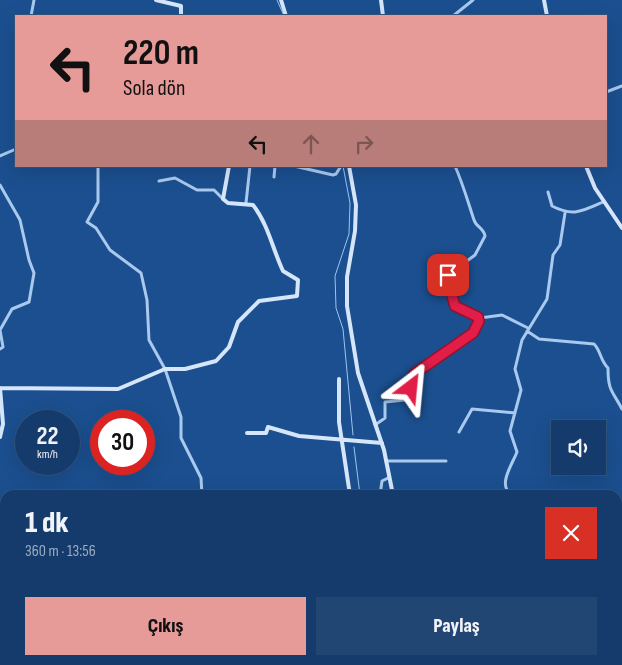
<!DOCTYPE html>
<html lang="tr">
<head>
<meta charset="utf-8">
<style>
  :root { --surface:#143b6b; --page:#214673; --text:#f1f3f6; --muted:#9dadc1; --line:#33557e; --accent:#e69b98 }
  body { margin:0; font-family:"Sofia Sans Condensed",sans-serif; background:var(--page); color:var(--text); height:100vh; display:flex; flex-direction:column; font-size:19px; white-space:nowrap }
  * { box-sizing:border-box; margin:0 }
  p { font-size:16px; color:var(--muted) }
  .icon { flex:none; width:28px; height:28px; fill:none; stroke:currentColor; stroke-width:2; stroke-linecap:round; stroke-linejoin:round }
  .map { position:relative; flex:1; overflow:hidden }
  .side { position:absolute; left:0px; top:490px; width:622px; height:175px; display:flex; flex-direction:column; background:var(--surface); border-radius:15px 15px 0 0; box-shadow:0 5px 20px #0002,0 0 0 1px var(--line) }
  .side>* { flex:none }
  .banner { position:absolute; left:15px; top:15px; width:592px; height:152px; border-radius:0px; box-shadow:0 5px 20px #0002,0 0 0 1px var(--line); background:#e69b98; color:#111; overflow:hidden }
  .tools { position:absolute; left:551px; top:420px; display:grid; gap:10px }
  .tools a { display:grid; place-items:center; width:55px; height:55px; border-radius:0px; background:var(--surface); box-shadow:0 5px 20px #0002,0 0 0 1px var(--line); font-size:25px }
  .speed { position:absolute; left:15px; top:410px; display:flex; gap:10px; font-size:25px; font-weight:700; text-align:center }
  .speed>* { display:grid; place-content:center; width:65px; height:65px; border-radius:50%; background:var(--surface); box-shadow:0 5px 20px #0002,0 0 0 1px var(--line); line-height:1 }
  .speed small { font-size:12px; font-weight:400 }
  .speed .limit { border:8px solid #d22; background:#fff; color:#111 }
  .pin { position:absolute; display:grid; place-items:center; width:42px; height:42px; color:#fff; margin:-21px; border-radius:10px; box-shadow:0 2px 8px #0006 }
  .me { position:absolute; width:55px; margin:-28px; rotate:29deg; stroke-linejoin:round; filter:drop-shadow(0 0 4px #0008) }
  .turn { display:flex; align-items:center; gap:18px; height:105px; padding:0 25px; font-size:22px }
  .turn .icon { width:65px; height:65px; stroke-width:2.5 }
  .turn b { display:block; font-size:35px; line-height:42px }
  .lanes { display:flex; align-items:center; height:48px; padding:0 25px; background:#0003; justify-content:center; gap:25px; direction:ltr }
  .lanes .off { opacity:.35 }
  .round { display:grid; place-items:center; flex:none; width:52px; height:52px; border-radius:0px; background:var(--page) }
  .head { display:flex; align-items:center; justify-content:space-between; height:85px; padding:0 25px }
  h1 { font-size:30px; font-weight:800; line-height:38px }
  .action { display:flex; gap:10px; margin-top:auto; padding:10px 25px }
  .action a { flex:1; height:58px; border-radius:0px; background:var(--accent); color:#111; font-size:20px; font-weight:800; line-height:58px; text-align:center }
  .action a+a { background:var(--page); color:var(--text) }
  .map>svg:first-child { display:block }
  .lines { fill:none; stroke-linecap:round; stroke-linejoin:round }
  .stream { stroke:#9cc4f0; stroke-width:1 }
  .street { stroke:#a9c9ee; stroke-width:3 }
  .secondary { stroke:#d6e6fa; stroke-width:4 }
  .primary { stroke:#f0f6ff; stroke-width:4.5 }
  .route-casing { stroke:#92132f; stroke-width:12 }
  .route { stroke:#e11d48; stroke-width:9 }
</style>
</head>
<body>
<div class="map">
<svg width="622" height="665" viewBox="0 0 622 665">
  <rect width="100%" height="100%" fill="#1b4f8f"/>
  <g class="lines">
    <path class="stream" d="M277,0L284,16
      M343,166L350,203L349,234L335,276L336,308L343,329L353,435
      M354,447L360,495"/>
    <path class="street" d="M31,16L34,0
      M40,16H67
      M453,16L473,0
      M606,92L622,86
      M0,156L16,149
      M98,166V202L87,222L96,228L110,250L141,273L147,300L149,340L165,369L181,417V438L201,478L202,495
      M294,166L333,175L336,174L341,166
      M455,166C463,184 468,202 474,220C476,227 484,228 485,236L475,255L448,275L453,302L458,308L480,318L502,315L528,328
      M274,177L275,166
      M159,181L175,178L197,190H214L223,199
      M0,185L20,220L29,260L34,273L29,302L12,309L0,330
      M548,192L552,206C573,217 583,211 603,202
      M246,203L250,166
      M0,330L3,347L0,349
      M527,331L539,339L594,344C601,351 600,360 608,368C608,391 612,390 622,409
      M375,425L385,418V402L405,400L410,393L415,374L473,333L480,318
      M459,432L472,409L515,413
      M386,461H446
      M380,495L382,481L388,478
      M513,495C496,487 512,465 517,452L510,431L521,390L515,369L522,340L547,299L553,255L560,245L565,213
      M618,597L622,596
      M0,599L5,590
      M0,618L5,620
      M0,640L5,638
      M506,660L512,665
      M620,661V625
      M462,665L468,660"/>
    <path class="secondary" d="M156,0L181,6V16
      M281,0L286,16
      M381,0L383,16
      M544,0L547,16
      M349,166L356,205L355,231L347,277V306L358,373L384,450L393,495
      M586,166L595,188L622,228
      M339,379V422L350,495
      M0,388L118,389L165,369H185L216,361L229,347L238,322L259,301L297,296L298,280L283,271C273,250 268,224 253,205L228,203L223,199L229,166
      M247,433H266L268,427L299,436L382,443
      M0,437L3,424L0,388"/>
    <path class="primary" d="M0,576L5,580
      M0,582L5,586
      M102,660V665
      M114,660L119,665
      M143,660L152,664L198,665
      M571,660L611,665
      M614,660L622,661
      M225,665L311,660
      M338,665L397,660"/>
  </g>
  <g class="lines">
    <g class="route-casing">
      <path id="route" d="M411,388L414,374L473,333L479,321L478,317L455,306L448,282V275"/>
    </g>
    <use href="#route" class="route"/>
  </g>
</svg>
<div class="tools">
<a><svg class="icon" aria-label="sound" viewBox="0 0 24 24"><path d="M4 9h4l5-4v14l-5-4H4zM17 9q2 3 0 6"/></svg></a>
</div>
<div class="speed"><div>22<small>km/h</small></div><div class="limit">30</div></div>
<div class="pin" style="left:448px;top:275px;background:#d93025"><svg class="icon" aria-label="arrive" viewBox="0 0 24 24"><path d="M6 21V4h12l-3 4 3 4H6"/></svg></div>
<svg class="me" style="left:411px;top:388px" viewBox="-20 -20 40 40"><path d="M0-17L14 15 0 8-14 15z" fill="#e11d48" stroke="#fff" stroke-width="4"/></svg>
<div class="banner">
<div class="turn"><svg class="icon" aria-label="left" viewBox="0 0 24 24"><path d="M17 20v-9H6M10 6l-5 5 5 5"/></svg><div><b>220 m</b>Sola dön</div></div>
<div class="lanes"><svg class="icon" aria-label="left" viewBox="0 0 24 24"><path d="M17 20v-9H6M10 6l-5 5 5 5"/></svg><svg class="icon off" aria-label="ahead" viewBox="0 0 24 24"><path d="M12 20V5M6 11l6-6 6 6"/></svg><svg class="icon off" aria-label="right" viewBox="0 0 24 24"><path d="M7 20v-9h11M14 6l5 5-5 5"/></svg></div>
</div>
<section class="side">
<div class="head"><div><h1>1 dk</h1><p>360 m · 13:56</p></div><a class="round" style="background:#d93025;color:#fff"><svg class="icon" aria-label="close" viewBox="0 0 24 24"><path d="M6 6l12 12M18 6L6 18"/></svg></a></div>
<div class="action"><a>Çıkış</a><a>Paylaş</a></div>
</section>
</div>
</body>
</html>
